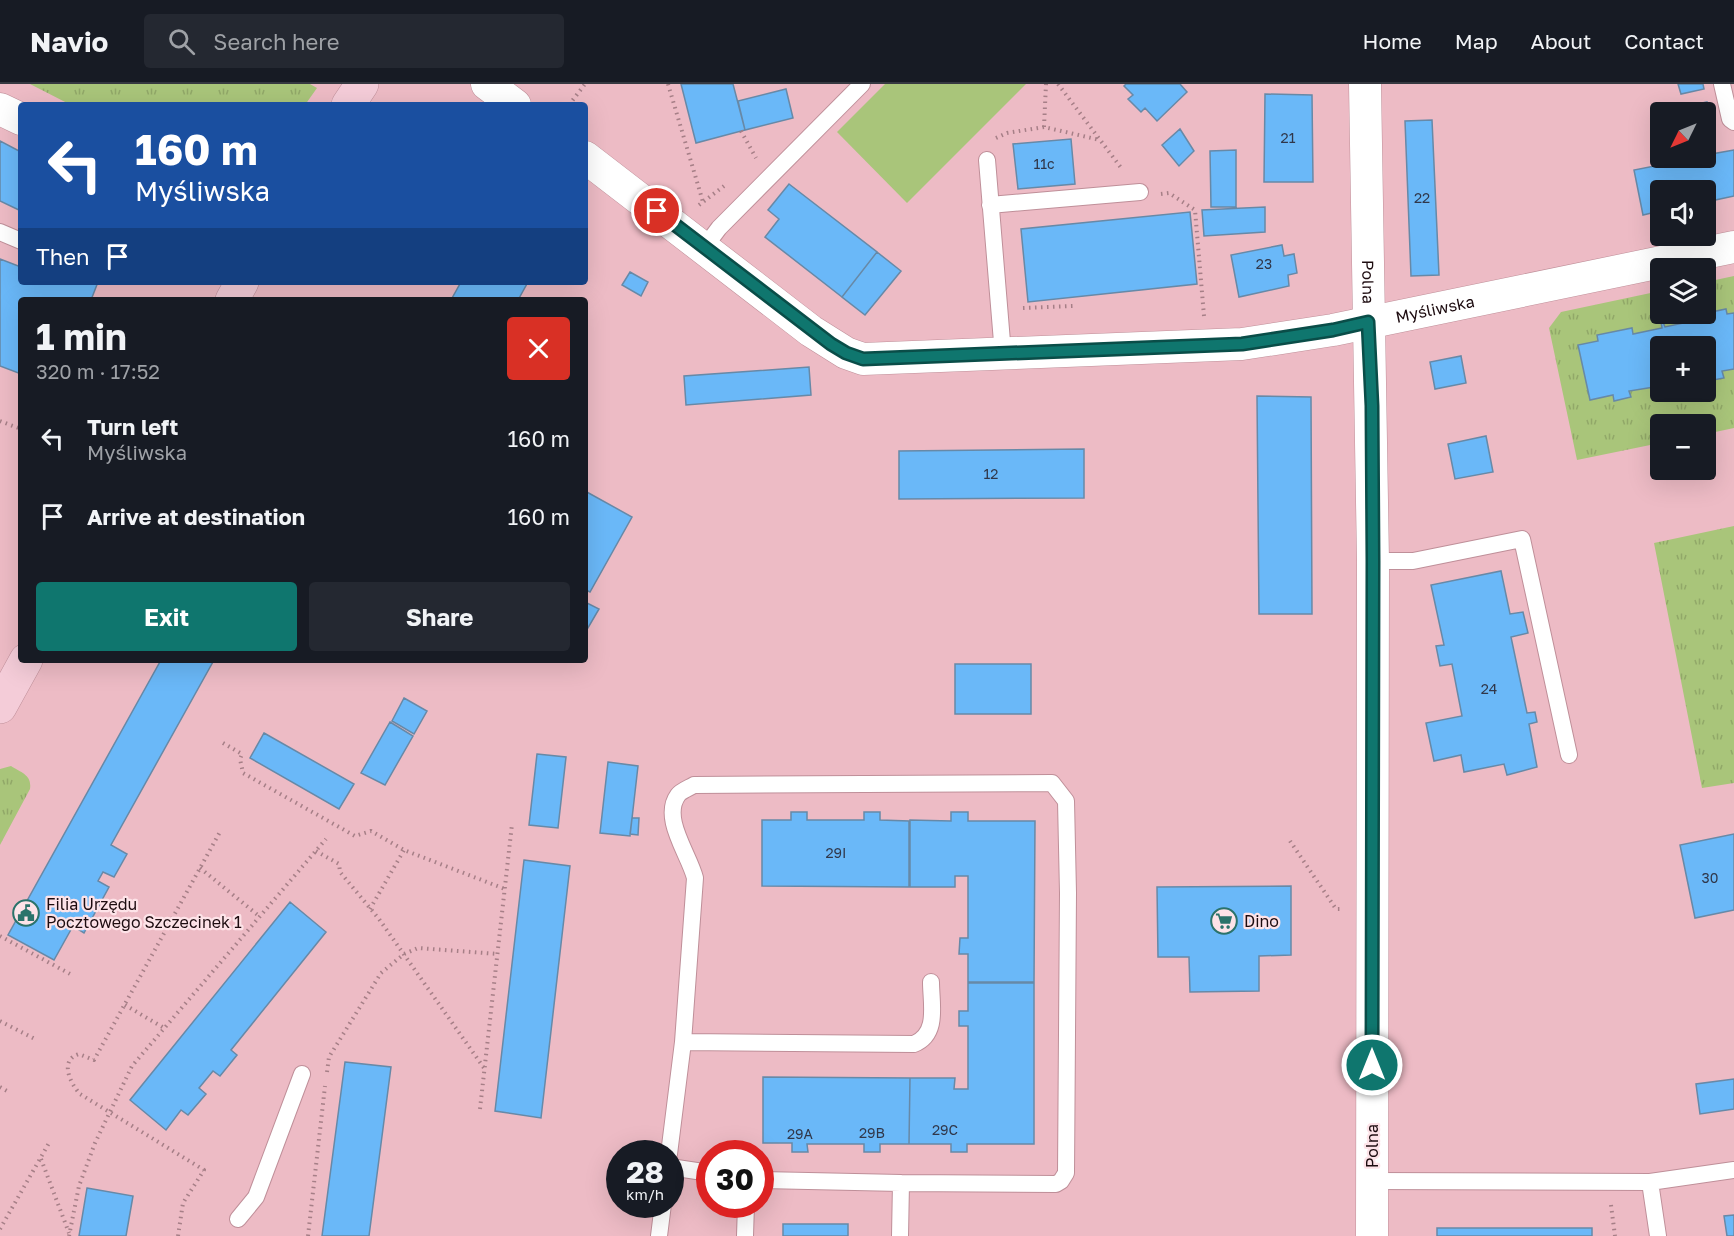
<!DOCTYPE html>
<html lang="en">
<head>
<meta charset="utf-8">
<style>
  :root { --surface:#171b24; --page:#242831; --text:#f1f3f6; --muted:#9ea1a6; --line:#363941; --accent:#0f766e }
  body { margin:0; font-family:"Golos Text",sans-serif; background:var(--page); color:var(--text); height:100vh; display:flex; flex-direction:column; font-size:22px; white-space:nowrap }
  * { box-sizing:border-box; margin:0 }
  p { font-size:20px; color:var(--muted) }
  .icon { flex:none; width:33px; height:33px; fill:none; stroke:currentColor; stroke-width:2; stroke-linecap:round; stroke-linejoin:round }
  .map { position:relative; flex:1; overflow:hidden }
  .panel { position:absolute; left:18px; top:213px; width:570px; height:366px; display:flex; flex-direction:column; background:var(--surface); border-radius:6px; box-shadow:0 6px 24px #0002 }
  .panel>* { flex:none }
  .banner { position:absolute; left:18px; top:18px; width:570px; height:183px; border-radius:6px; box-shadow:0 6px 24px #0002; background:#1a4fa0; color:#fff; overflow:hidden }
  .needle { width:39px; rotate:227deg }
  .controls { position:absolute; left:1650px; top:18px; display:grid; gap:12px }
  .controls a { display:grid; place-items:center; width:66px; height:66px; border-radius:6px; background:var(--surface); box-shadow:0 6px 24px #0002; font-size:30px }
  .speed { position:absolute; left:606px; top:1056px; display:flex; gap:12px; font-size:30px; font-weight:700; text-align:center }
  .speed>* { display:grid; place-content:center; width:78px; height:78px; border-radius:50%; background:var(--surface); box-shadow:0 6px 24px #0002; line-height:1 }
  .speed small { font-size:15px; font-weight:400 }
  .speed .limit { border:9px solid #d22; background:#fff; color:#111 }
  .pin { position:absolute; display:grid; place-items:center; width:51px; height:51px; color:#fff; margin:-26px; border:3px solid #fff; border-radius:50%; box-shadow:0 2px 6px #0007 }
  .me { position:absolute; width:66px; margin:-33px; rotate:0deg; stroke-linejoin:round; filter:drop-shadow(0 0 4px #0008) }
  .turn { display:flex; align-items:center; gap:21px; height:126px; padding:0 18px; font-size:27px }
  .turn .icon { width:78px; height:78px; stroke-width:2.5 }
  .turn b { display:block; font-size:42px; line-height:51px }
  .then { display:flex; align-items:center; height:57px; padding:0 18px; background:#0003; gap:12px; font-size:22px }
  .round { display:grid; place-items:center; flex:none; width:63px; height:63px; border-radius:6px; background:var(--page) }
  .headline { display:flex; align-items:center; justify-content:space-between; height:102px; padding:0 18px }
  h1 { font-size:36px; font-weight:700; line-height:45px }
  .button { display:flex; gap:12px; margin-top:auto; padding:12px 18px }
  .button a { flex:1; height:69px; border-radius:6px; background:var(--accent); color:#fff; font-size:24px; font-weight:700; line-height:69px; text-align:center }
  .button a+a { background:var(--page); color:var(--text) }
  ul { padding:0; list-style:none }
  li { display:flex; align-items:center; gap:18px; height:78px; padding:0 18px }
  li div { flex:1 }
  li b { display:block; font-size:22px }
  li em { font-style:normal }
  header { display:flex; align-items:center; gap:36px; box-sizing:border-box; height:84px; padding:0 30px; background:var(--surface); border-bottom:2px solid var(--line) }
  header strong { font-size:28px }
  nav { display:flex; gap:33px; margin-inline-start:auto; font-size:21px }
  .search { width:420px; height:54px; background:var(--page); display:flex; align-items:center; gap:15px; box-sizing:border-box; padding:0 21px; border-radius:6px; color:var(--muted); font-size:22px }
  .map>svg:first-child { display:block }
  .grass { fill:url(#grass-tufts); fill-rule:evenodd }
  .garden { fill:#a9c57a }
  .building { fill:#6ab8f8; stroke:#6789a7; stroke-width:1.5 }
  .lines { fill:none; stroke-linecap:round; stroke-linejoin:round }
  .lane-casing { stroke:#bf8f99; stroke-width:18 }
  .street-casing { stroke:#bf8f99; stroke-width:33 }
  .secondary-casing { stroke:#bf8f99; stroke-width:34 }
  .path { stroke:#a67f87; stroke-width:4; stroke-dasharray:1.5 4.5; stroke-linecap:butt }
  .lane { stroke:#fff; stroke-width:16 }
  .street { stroke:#fff; stroke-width:32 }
  .secondary { stroke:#f4ccd8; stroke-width:33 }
  .route-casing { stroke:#0a4d48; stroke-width:15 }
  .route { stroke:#0f766e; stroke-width:10 }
  .labels { text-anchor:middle; stroke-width:4.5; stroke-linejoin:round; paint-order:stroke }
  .number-label { font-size:14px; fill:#30374a }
  .street-label { font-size:16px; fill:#1d0c10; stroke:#fde3e8 }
  .poi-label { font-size:16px; fill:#1d0c10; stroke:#fde3e8; text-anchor:start }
</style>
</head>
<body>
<header>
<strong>Navio</strong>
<div class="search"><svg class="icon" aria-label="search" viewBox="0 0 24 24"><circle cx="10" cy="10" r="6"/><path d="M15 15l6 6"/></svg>Search here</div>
<nav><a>Home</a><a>Map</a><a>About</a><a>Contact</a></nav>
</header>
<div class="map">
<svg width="1734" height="1152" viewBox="0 0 1734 1152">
  <defs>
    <pattern id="grass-tufts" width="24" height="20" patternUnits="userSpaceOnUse" patternTransform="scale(1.5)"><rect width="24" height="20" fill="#a9c57a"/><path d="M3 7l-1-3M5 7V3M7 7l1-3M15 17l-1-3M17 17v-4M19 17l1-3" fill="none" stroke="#91a868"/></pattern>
  </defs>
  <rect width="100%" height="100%" fill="#edbbc5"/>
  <path class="grass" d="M30,0H310L317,4L305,21H71Z
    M1734,192V344L1706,350V340H1660V359L1577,376L1549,244L1561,228L1660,207V230H1706V198ZM1660,262H1706V308H1660Z
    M1734,442V699L1702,704L1654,459Z
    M11,682C22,689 32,691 30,705L0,761V685Z"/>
  <path class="garden" d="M885,0H1026L907,119L837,48Z"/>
  <path class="building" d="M681,0H733L745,46L696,59Z
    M1126,0H1180L1187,8L1157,37L1145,24L1141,28L1128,15L1133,11L1124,2Z
    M1678,0H1703L1704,5L1681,10Z
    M786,5L793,34L745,46L738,17Z
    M1265,10L1312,11L1313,98H1264Z
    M1707,18L1710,32L1706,33V28H1685L1684,23Z
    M1432,36L1439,191L1411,192L1405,37Z
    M1180,45L1194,67L1179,82L1162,61Z
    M1071,55L1075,100L1018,105L1013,60Z
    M0,57L21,68V127L0,117Z
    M1236,66V123H1211L1210,67Z
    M1734,66V112L1706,118V106H1660V127L1643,131L1634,86L1695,74H1706V71Z
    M789,100L877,168L842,213L765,153L779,135L768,126Z
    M1265,123V148L1204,152L1202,126Z
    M1190,128L1197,200L1028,218L1021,145Z
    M1282,161L1284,172L1294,170L1297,189L1288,191L1289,202L1239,213L1231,171Z
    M877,168L901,187L865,231L842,213Z
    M0,175L21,183V198H98L91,216H21V290L0,282Z
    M630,188L648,198L641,212L622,201Z
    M461,198H528L518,216H451Z
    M1726,225L1727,230L1734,229V285L1722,287L1724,294L1708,297L1706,292V262H1660V302L1629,307L1631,313L1614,317L1613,311L1590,316L1578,261L1598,257L1597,251L1632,244L1633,250L1662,244L1661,238H1663L1665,243L1693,237L1692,232Z
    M1461,272L1466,299L1435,305L1430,278Z
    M809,283L811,311L686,321L684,292Z
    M1257,312L1311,313L1312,530H1259Z
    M1486,352L1493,388L1455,395L1448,360Z
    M1084,365V414L899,415V367Z
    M585,407L632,433L590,508L586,506L585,508Z
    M1501,487L1510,530L1523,528L1528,549L1511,553L1527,629L1535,628L1537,638L1529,640L1537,683L1507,691L1504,680L1464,688L1461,671L1434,677L1426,639L1462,632L1452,580L1440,582L1436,562L1444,561L1431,501Z
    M585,518L599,525L585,549Z
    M161,576H214L111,761L127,770L114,793L103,788L98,797L109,803L84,849L73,842L54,876L8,851Z
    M955,580H1031V630H955Z
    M404,614L427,627L414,650L392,637Z
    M390,638L413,652L385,701L361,689Z
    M264,649L354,700L339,725L250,674Z
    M537,670L566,673L558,744L529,741Z
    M608,678L638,682L630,752L600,749Z
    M791,728H807V736H864V728H880V736L909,737V803L762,802V736H791Z
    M951,728H968V737H1035L1034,898H968V870H959L960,854H968V792H955V803H910V736L951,737Z
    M632,734H639L638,751L630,750Z
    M1734,750V826L1695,834L1680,761Z
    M524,776L570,782L541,1034L495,1027Z
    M1291,802V871L1259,872V907L1190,908L1189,873H1158L1157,803Z
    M290,818L326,848L231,966L237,971L220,992L213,987L199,1004L206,1010L188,1031L181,1026L166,1046L130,1016Z
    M968,899H1034V1060H967V1068H951V1060H909L910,994H955L954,1005H968V942H959V927H968Z
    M345,978L391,983L369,1152H322Z
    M763,993L910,994L909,1060H880V1068H864V1060H807L808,1068H792V1059H763Z
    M1734,995V1025L1700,1030L1696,1000Z
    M87,1104L133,1112L126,1152H79Z
    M1734,1131V1152H1727L1724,1132Z
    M783,1140H848V1152H783Z
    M1437,1144H1592V1152H1437Z"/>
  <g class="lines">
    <g class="lane-casing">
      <path id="lane" d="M1722,0L1730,35L1734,38
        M987,76L1003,270
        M990,121L1140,108
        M0,148L21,157
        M704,164L719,144L862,0
        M1373,477H1413L1522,455L1569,671
        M683,958L695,794C689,770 661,734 678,711C681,707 689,704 694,701L1052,699L1066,717L1068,809L1066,1089L1061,1097L1056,1100L901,1099L900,1152
        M669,1070L683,958L914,960C939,950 931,920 931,898
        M670,1083L710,1089
        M760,1096L901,1099
        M1372,1097L1650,1098L1734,1086
        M1650,1098L1658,1152
        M238,1135L256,1113L302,990
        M659,1152L663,1120
        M745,1152L746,1120"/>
    </g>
    <g class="street-casing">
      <g id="street">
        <path d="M487,0L515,21"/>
        <path id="s1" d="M1365,0L1373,477L1372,1152"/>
        <path d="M0,25L21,35"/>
        <path id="s2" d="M585,73L811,247L846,269L863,275L1242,260L1333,246L1734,163"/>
      </g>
    </g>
    <g class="secondary-casing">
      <path id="secondary" d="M348,21L362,0
        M232,216L242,198
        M0,623L26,576"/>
    </g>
    <path class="path" d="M668,0L703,118
      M1058,0L1122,85
      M569,21L585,0
      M1044,43L1046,0
      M741,47L756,74
      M996,54L1007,49L1044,43L1100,56
      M1161,110L1169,109L1195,126L1204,232
      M699,121L724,102
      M1023,224L1073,222
      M0,337L21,345
      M223,659L242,670L240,675L243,689L355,752L371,747L404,766L505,805
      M1290,757L1336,825H1342
      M316,767L339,780L340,788L379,835L484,984
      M200,784L259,832
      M370,825L404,766
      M0,852L72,891
      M125,921L164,944
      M0,937L37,956
      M327,988L329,973L381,889L404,870L418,864L498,870
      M0,1003L9,1008
      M480,1025L512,740
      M41,1075L69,1149
      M1611,1121L1615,1152
      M0,1145L49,1059
      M69,1152L79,1102L95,1059L132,982L326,755
      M178,1152L183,1119L204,1086L80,1010C70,999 59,976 79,970L94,976L221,746
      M308,1152L325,1002"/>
    <use href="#lane" class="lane"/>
    <use href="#street" class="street"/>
    <use href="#secondary" class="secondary"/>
  </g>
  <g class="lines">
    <g class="route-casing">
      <path id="route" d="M657,127L831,260L846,269L863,275L1242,260L1333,246L1368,238L1372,322L1373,477L1372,981"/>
    </g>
    <use href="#route" class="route"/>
  </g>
  <defs>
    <g id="civic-ring" transform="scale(1.35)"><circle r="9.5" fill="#fde3e8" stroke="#2b736b" stroke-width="1.5"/><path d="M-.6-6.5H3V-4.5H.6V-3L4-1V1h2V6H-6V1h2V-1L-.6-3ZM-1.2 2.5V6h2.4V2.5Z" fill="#2b736b"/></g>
    <g id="supermarket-ring" transform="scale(1.35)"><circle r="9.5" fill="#fde3e8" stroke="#2b736b" stroke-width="1.5"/><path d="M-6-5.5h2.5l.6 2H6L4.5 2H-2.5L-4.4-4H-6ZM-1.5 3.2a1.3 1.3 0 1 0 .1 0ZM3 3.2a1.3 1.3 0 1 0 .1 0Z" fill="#2b736b"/></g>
  </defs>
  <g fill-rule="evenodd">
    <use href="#civic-ring" x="26" y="829"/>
    <use href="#supermarket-ring" x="1224" y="837"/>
  </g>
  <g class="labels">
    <g class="number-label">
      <text x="1288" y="59">21</text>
      <text x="1044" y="85">11c</text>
      <text x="1422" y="119">22</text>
      <text x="1264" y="185">23</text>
      <text x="991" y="395">12</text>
      <text x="1489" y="610">24</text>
      <text x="836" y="774">29I</text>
      <text x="1710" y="799">30</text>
      <text x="945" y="1051">29C</text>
      <text x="872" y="1054">29B</text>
      <text x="800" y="1055">29A</text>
    </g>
    <g class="street-label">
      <text dy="6" stroke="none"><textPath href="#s1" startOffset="198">Polna</textPath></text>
      <text dy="6" stroke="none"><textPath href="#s2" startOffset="920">Myśliwska</textPath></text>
      <text transform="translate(1372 1062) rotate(-90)" y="6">Polna</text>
    </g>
    <g class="poi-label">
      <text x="46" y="826">Filia Urzędu<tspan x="46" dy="18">Pocztowego Szczecinek 1</tspan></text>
      <text x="1244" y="843">Dino</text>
    </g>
  </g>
</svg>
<div class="controls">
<a><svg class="needle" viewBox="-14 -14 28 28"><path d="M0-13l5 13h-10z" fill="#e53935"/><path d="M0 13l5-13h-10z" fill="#9ea1a6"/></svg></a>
<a><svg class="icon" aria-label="sound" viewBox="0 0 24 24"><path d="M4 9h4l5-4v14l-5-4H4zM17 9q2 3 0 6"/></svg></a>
<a><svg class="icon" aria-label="layers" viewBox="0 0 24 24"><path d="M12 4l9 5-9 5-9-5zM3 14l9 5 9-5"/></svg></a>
<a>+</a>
<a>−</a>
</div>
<div class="speed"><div>28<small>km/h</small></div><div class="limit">30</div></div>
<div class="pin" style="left:657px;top:127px;background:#d93025"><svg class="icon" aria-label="arrive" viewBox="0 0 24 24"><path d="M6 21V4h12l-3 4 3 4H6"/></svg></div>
<svg class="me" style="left:1372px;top:981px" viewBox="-20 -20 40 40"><circle r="17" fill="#0f766e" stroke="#fff" stroke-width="3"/><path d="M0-11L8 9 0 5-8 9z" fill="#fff"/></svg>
<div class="banner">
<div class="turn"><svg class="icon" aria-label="left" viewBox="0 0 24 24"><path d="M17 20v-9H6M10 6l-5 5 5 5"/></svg><div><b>160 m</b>Myśliwska</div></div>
<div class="then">Then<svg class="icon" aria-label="arrive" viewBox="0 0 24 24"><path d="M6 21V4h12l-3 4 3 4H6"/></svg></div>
</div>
<section class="panel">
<div class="headline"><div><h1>1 min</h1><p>320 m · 17:52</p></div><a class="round" style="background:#d93025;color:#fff"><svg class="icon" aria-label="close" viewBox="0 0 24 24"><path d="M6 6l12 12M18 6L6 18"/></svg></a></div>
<ul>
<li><svg class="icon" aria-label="left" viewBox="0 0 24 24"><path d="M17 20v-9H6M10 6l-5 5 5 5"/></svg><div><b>Turn left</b><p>Myśliwska</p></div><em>160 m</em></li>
<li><svg class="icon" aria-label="arrive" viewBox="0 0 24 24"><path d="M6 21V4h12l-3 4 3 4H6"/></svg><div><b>Arrive at destination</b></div><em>160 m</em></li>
</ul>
<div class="button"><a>Exit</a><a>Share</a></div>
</section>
</div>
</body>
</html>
